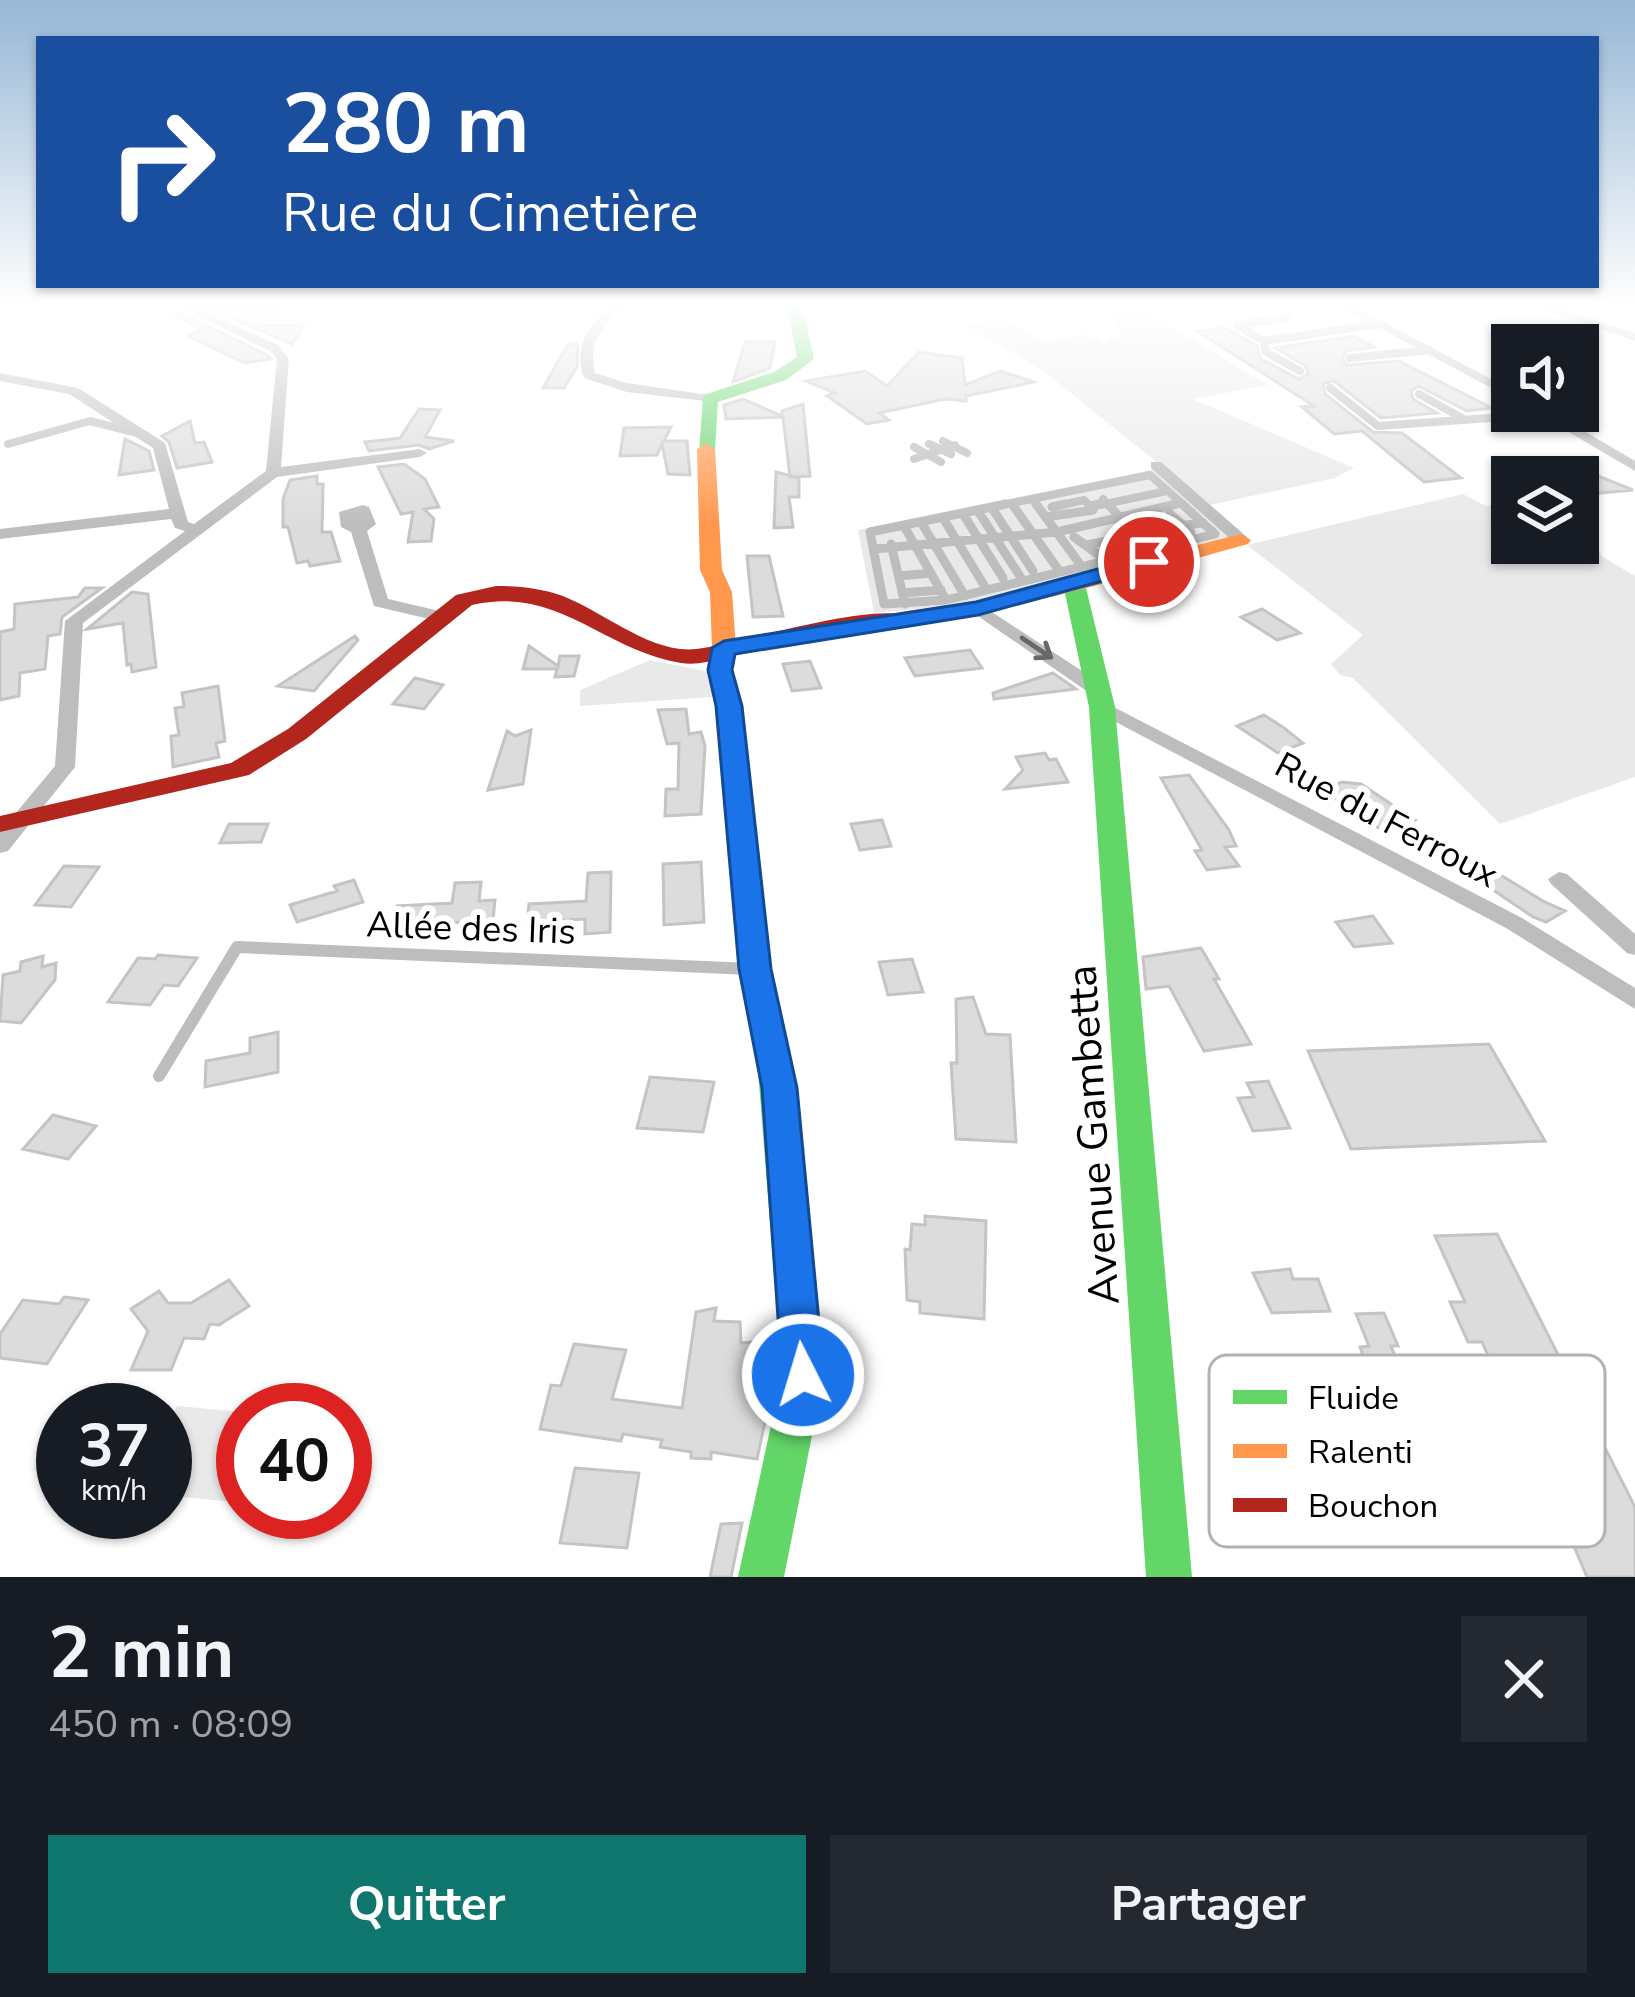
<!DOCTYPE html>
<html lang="fr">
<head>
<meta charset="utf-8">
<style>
  :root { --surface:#171b24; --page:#242831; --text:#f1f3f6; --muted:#9ea1a6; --accent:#0f766e }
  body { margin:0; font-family:"Nunito Sans",sans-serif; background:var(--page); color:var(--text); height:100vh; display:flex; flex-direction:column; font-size:45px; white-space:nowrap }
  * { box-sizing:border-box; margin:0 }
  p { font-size:39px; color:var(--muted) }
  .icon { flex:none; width:66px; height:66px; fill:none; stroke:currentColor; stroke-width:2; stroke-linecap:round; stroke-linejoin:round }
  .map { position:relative; height:1577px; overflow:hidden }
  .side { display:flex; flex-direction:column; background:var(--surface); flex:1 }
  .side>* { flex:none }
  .top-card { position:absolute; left:36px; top:36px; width:1563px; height:252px; border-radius:0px; box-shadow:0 3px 9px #0004; background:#1a4fa0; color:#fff; overflow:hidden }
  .tools { position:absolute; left:1491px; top:324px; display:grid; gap:24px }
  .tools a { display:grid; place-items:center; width:108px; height:108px; border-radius:0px; background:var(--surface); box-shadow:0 3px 9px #0004; font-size:60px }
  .speed { position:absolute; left:36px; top:1383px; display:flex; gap:24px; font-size:60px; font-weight:700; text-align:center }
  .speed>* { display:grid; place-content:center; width:156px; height:156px; border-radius:50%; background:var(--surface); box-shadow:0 3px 9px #0004; line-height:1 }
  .speed small { font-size:30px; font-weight:400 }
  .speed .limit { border:18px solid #d22; background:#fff; color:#111 }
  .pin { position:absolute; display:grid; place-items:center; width:102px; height:102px; color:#fff; margin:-51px; border:6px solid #fff; border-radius:50%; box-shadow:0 3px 12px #0007 }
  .me { position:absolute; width:132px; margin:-66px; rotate:355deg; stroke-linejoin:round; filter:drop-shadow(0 0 9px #0008) }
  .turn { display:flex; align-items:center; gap:42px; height:252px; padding:0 48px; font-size:54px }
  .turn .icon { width:156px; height:156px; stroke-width:2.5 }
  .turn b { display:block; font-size:84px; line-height:102px }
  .round { display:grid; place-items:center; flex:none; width:126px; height:126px; border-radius:0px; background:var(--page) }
  .overview { display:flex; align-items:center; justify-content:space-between; height:204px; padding:0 48px }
  h1 { font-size:72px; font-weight:700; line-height:90px }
  .cta { display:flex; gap:24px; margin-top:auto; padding:24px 48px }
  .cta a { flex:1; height:138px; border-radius:0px; background:var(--accent); color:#fff; font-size:48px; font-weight:700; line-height:138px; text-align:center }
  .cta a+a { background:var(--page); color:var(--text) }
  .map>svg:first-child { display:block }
  .green { fill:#e9e9e9 }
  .building { fill:#dcdcdc; stroke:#c4c4c4; stroke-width:3 }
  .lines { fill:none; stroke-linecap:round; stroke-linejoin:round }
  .lane-far2 { stroke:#bdbdbd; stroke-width:8 }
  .lane-far1 { stroke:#bdbdbd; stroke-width:9 }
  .lane { stroke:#bdbdbd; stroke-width:12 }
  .street { fill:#bdbdbd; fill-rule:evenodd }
  .fast { fill:#63d668; fill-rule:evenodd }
  .slow { fill:#ff974d; fill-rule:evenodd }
  .jam { fill:#b3261e; fill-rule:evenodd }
  .oneway { stroke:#686868 }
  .route { fill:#1a73e8; stroke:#114b97; stroke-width:3 }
  .labels { text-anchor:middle; stroke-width:12; stroke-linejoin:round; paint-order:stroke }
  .street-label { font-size:36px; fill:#000; stroke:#fff }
  .near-street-label { font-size:42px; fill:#000; stroke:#fff }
  .key { fill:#fff; stroke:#b2b2b2; stroke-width:3 }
  .key-label { font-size:33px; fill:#000 }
</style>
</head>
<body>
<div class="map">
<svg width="1635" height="1577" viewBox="0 0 1635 1577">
  <rect width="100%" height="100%" fill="#fff"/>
  <path class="green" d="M1121,306L1146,312L1268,385L1193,399L1354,468L1335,478L1210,505L1042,370L966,326L1003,319L1043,342L1087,334L1105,345L1121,333L1113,321Z
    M1156,469L1230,537L959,605L874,613L858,530Z
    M1463,494L1486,506L1512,504V543H1578V527L1603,557L1635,576V777L1500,824L1353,678L1340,675L1331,664L1363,635L1247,545Z
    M650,660L710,672L713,697L580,706V690Z
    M177,1406L243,1412V1503L165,1495V1430Z"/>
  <path class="building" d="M286,306L253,326L304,325L292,344L205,307Z
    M181,313L267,355L271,359L245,363L187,336L203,330L173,315Z
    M1226,328L1257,346L1261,359L1299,379L1308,374L1306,366L1275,348L1354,336L1374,347L1346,351L1342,358L1346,365L1399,361L1492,408L1467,411L1418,386L1411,391L1413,399L1437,413L1381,418L1334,381L1323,384L1325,394L1373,432L1402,433L1461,478L1424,482L1362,431L1334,434L1302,407L1314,406L1197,331Z
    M745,342H775L770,368L733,382Z
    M568,344H578L577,367L564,388H543Z
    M919,352L962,358L965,385L1000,371L1034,382L966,396V401L945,399L879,413L889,420L867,424L827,396L835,393L806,381L865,371L887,386Z
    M743,399L782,416V411L803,404L810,476L790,477L783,417L726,419L724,405Z
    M419,409L440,410L425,437L454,441L429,449L419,445L369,451L365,442L400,438Z
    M190,421L195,443L204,442L212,462L177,468L169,442L162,436Z
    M671,427L664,441H687L690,475L668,474L662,444L657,455L620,456L624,428Z
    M125,439L149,451L154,470L119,475Z
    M1578,463L1598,476L1633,490L1578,495Z
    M404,464L425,479L439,507L424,509L434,519L431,541L408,542L413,512L401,514L378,467Z
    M776,472L799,478V497H789L793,527L774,528Z
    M317,476V484H323L322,532H331L340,561L310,566L308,561L297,563L288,527H283V499L290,480Z
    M747,556H769L783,616L753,617Z
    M85,588H102L62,617L60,634L48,636L45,669L20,673L19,696L0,700V632L14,629L15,604L78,597Z
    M132,592L148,594L156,667L132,672L131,664L127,665L123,623L87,629Z
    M1262,609L1300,633L1277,640L1241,617Z
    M355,636L358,640L314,691L278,686Z
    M529,646L558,666L560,656H579L574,676L555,677L557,669H523Z
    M970,650L982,668L915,676L905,658Z
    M810,661L821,688L792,691L783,664Z
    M1053,673L1076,689L994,699L993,693Z
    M415,678L443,685L424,709L393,704Z
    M218,686L225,741L216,743L219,757L173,767L171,736L179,735L175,708L184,707L182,693Z
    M686,709L689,734L701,732L705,746L701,814L665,816L666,789H678L679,743L667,744L658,710Z
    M1264,715L1284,728L1303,743L1278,753L1237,726Z
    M531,730L523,784L488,790L507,731L515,736Z
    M1045,753L1049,760L1056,759L1068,782L1005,789L1023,770L1016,757Z
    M1189,775L1229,830L1236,846L1225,847L1239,866L1207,870L1195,851L1202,850L1161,778Z
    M1342,782L1361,784L1415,820L1386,833L1322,790Z
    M882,820L891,846L860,850L851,824Z
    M229,824H268L261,842L220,843Z
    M701,862L704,922L664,925L663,864Z
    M64,866L99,867L71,907L35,905Z
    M1489,868L1543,901L1565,911L1546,922L1533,917L1480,881Z
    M611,872L610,932L585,934V919L527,922L529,904L586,901L588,873Z
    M354,880L363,902L297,922L290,905L337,891L334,886Z
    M481,882L479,901L495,900L493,920L392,927L397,906L452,903L455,883Z
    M1373,916L1392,943L1354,947L1336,922Z
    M1201,948L1219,979H1214L1251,1044L1204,1051L1169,986L1146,989L1143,957Z
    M158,955L197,958L178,986L164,985L150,1005L108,1002L138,958L155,959Z
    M43,956L42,967L56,963L55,980L21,1023L0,1021L3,975L20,971L21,962Z
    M912,959L923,992L888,995L879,962Z
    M973,997L986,1034L1010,1035L1016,1142L956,1139L951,1063H957L956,999Z
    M278,1032V1072L205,1087L206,1061L250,1053V1038Z
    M1489,1044L1545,1141L1351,1149L1308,1051Z
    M650,1077L714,1082L703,1132L637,1128Z
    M1268,1081L1290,1128L1253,1131L1238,1098L1254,1097L1247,1083Z
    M53,1115L96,1126L68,1159L23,1149Z
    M925,1216L986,1221L984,1319L920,1313V1302L907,1300L905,1249L910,1250L912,1224L925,1225Z
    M1497,1234L1635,1507V1577H1587L1562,1518L1546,1520L1525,1470L1539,1469L1482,1342H1468L1450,1302H1465L1435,1236Z
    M1290,1269L1293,1279H1318L1330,1311L1272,1313L1253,1273Z
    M229,1280L249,1306L219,1325L210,1324L204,1339L184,1338L171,1370H131L148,1331L131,1309L159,1291L168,1303H191Z
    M64,1297L88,1300L47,1364L0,1358V1334L23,1300L59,1304Z
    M716,1308L714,1321L740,1322L741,1343L773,1340L775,1375L757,1459L711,1452V1459L691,1458V1452L660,1447L662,1440L623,1434L621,1441L540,1429L551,1385L561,1386L574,1344L626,1350L612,1399L682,1408L696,1312Z
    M1384,1313L1398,1346H1391L1399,1366L1367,1367L1360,1347L1369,1346L1356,1314Z
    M575,1468L639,1473L627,1548L560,1543Z
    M742,1523L731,1577H710L721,1524Z"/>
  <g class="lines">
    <path class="lane-far2" d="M1287,318L1237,325L1264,341L1379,324
      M1264,341L1266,352L1300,371
      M1350,358L1429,350
      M1330,388L1378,426L1545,414
      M1419,394L1462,418
      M943,441L967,453
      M8,444L90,421L145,435
      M929,444L951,454
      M914,447L941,462
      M914,459L955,445
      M1103,499L1110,507
      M1033,500L1038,507
      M992,507L1150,475L1186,507
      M1052,507L1084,500L1090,506
      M1091,507L1167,491
      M1163,507L1181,503"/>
    <path class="lane-far1" d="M1006,504L870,532L884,604L946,600L1215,534L1182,504
      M1012,504L1060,572
      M1036,504L1082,567
      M1108,504L1149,551
      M1052,507L1065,504
      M992,508L1033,571
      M978,511L1023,581
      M963,514L1003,578
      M1170,514L1191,532
      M1046,517L1093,510L1090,506L1099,504
      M943,518L987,590
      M1153,518L1174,536
      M921,522L965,596
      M904,526L946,600
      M1146,530L1202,523
      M1074,537L1099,555
      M891,544L905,604
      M1086,545L1135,536
      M873,549L1057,532L1176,504
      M899,576L931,573
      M902,593L941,590"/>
    <path class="lane" d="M159,1076L237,947L751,969"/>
    <path class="street" d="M178,306H193L278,345L289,359L281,467L420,449L427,453L420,457L277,477L83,623L75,767L8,851L0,853V832L55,766L65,621L185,531L175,528L171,519L0,539V529L169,509L153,448L69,394L0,381V373L78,388L165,443L188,522L194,524L266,471L277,359L270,351Z
      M610,306H623C602,326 588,343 595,373L627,383L709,395L714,396V402L627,392L584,378C573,349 588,325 610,306Z
      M1338,306H1353L1512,390V399Z
      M1533,306H1551L1635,333V341Z
      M1533,411H1550L1635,461V471Z
      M1151,462H1161L1247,537V543H1235L1151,468Z
      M363,505L369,507L376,524L367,531L388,599L448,613V621L442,622L374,606L351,532L341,527L339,512Z
      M978,603L1102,684L1105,688L1102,692H1088L972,612V604Z
      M1102,701L1522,918L1635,988V1009L1506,928L1095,711L1092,707Z
      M1559,872L1567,874L1635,934V955L1627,953L1551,884L1548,879Z"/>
    <path class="fast" d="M781,306H797L805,317L814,359L786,380L718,402L715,449L699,453L703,395L774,372L797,357L789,317Z
      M1074,577L1085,584L1115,707L1192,1577H1146L1089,707L1063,584Z
      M774,1046L786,1049L791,1058L824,1375L784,1577H738L782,1375L757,1058L762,1049Z"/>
    <path class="slow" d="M706,443L715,449L722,570L732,592L736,648L732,670L741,706L771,969L791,1058L786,1067L774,1070L762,1067L757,1058L739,969L717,706L708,670L712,648L710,592L700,570L697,449Z
      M1241,534L1251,540L1248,544C1199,557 916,641 890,619L901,612L977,601Z"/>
    <path class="jam" d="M496,586C518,586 539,588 560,595C602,610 650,654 696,649C735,645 886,597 912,619L901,626C852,633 802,636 754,648C730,654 706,667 681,663C602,650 558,585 472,605L306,739L249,775L0,832V816L231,763L288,729L456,595Z"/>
  </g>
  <defs><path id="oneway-shaft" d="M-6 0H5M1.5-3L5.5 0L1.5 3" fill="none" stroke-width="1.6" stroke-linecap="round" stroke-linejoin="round" transform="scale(3)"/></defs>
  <use class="oneway" href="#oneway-shaft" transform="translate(1037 648) rotate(34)"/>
  <linearGradient id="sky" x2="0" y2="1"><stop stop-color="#96b7d6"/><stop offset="0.58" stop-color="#fff"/><stop offset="1" stop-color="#fff" stop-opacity="0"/></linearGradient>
  <rect width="1635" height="527" fill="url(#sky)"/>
  <path class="route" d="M1149,555L1157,557V566L978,615L735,654L732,670L742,706L771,969L797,1088L824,1375L818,1388L803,1394L788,1388L782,1375L762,1088L739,969L716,706L708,670L712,648L724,641L976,602Z"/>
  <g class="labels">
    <g class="street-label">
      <text transform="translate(1387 819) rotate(28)" y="13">Rue du Ferroux</text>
      <text transform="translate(471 927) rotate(2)" y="13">Allée des Iris</text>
    </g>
    <g class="near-street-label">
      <text transform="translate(1092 1135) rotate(-94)" y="15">Avenue Gambetta</text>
    </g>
  </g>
  <rect x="1209" y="1355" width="396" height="192" rx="18" class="key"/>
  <rect x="1233" y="1390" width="54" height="14" fill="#63d668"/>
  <rect x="1233" y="1444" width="54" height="14" fill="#ff974d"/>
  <rect x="1233" y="1498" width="54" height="14" fill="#b3261e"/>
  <g class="key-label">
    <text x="1308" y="1409">Fluide</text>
    <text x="1308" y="1463">Ralenti</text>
    <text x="1308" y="1517">Bouchon</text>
  </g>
</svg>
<div class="tools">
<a><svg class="icon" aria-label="sound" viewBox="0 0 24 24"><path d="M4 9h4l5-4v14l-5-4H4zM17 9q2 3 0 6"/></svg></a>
<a><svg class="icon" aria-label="layers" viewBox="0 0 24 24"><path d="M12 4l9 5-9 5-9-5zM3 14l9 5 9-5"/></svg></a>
</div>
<div class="speed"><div>37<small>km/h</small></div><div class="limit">40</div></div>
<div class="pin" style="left:1149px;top:562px;background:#d93025"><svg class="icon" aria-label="arrive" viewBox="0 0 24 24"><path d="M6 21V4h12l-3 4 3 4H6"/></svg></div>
<svg class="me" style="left:803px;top:1375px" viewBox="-20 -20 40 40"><circle r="17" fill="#1a73e8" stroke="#fff" stroke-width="3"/><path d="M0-11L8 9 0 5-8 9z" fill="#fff"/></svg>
<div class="top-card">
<div class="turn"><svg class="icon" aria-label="right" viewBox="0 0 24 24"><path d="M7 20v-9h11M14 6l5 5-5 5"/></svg><div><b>280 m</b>Rue du Cimetière</div></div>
</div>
</div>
<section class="side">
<div class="overview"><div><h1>2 min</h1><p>450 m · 08:09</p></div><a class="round"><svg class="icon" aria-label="close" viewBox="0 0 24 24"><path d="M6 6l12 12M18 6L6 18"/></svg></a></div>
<div class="cta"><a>Quitter</a><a>Partager</a></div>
</section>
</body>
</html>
